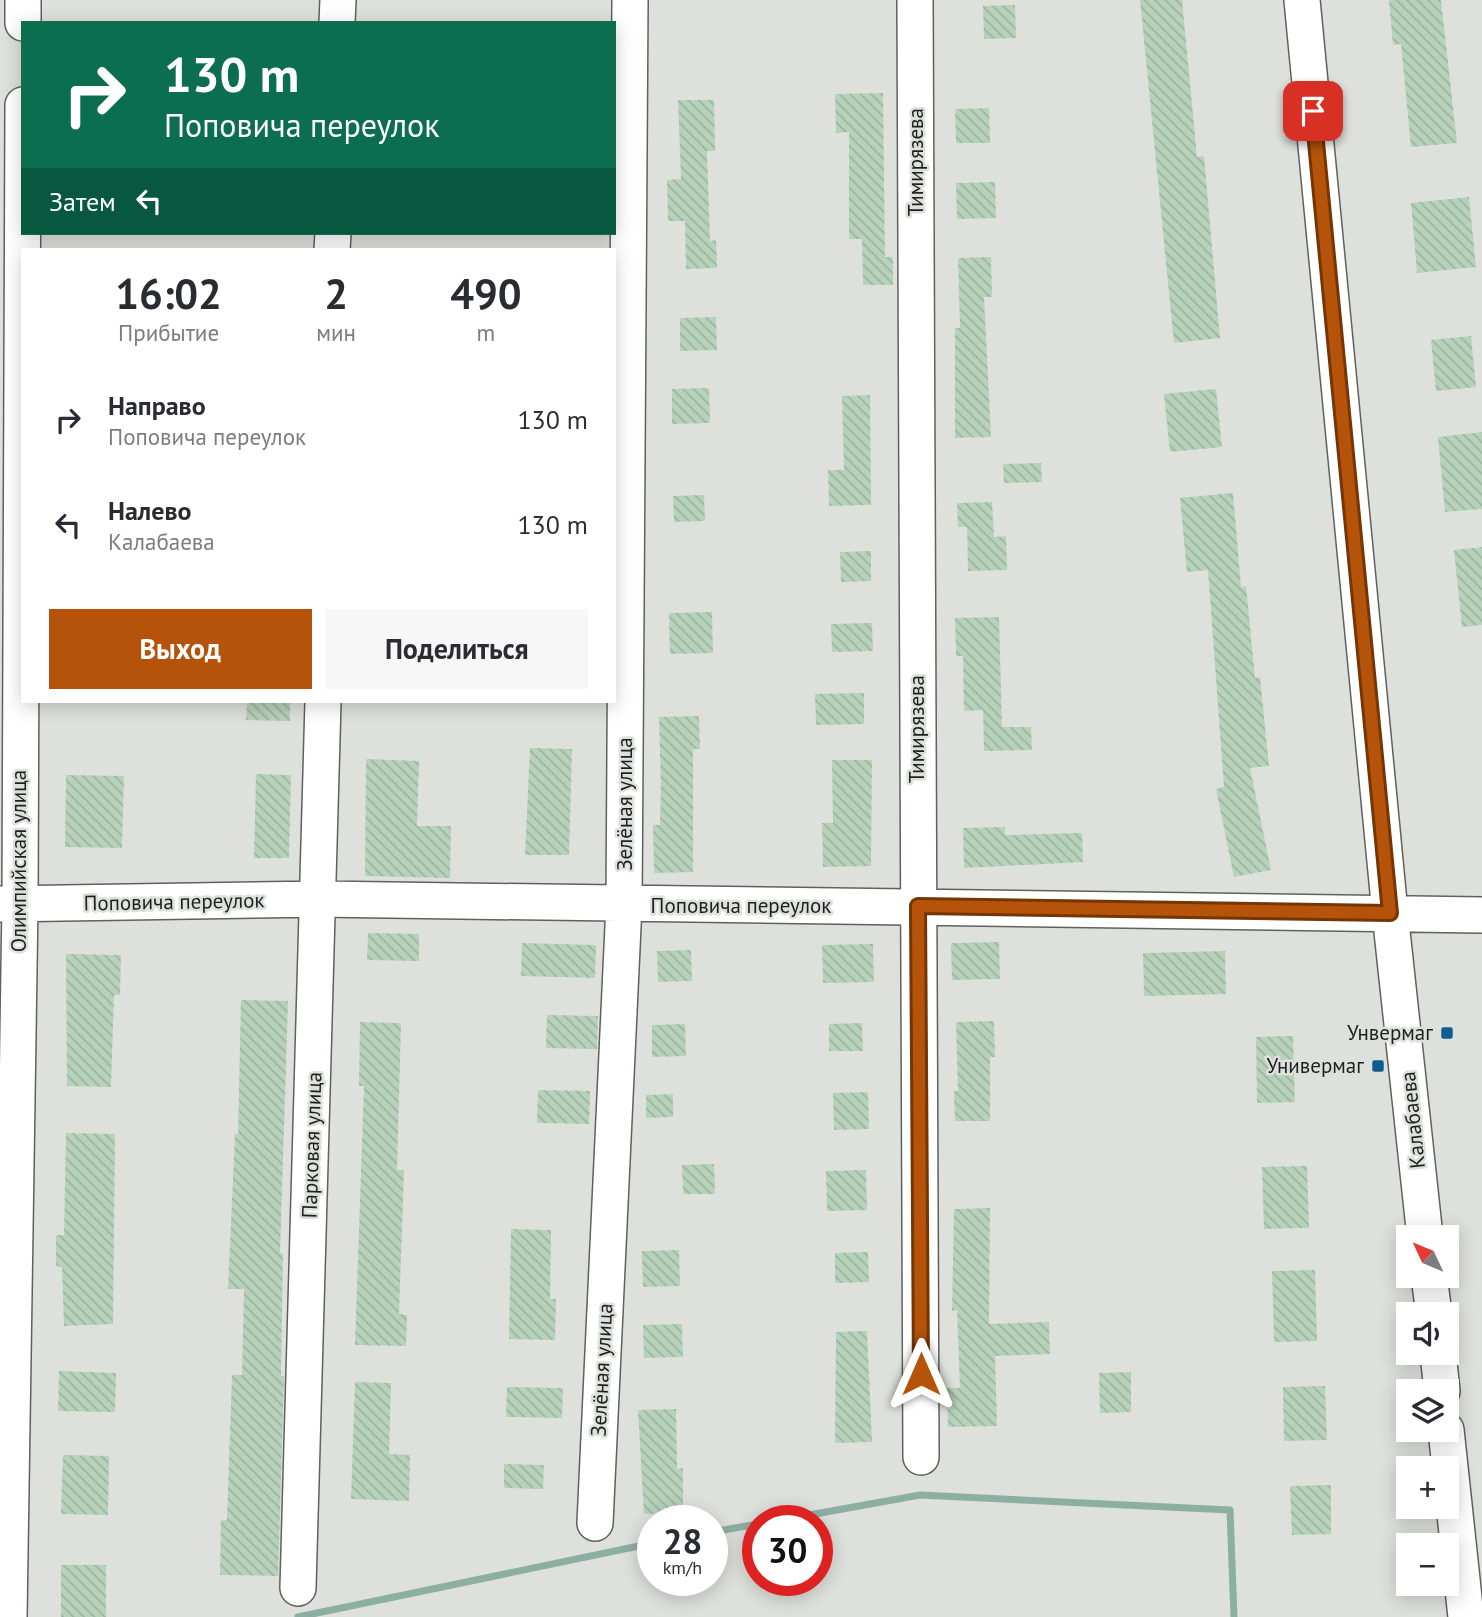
<!DOCTYPE html>
<html lang="ru">
<head>
<meta charset="utf-8">
<style>
  :root { --surface:#fff; --page:#f7f7f7; --text:#2b2b33; --muted:#7c7c81; --accent:#b45309 }
  body { margin:0; font-family:"PT Sans",sans-serif; background:var(--page); color:var(--text); height:100vh; display:flex; flex-direction:column; font-size:26px; white-space:nowrap }
  * { box-sizing:border-box; margin:0 }
  p { font-size:23px; color:var(--muted) }
  .icon { flex:none; width:38px; height:38px; fill:none; stroke:currentColor; stroke-width:2; stroke-linecap:round; stroke-linejoin:round }
  .map { position:relative; flex:1; overflow:hidden }
  .panel { position:absolute; left:21px; top:248px; width:595px; height:455px; display:flex; flex-direction:column; background:var(--surface); border-radius:0px; box-shadow:0 4px 18px #0003 }
  .panel>* { flex:none }
  .hud { position:absolute; left:21px; top:21px; width:595px; height:214px; border-radius:0px; box-shadow:0 4px 18px #0003; background:#0b6e4f; color:#fff; overflow:hidden }
  .needle { width:46px; rotate:314deg }
  .fabs { position:absolute; left:1396px; top:1225px; display:grid; gap:14px }
  .fabs a { display:grid; place-items:center; width:63px; height:63px; border-radius:0px; background:var(--surface); box-shadow:0 4px 18px #0003; font-size:35px }
  .speed { position:absolute; left:637px; top:1505px; display:flex; gap:14px; font-size:35px; font-weight:700; text-align:center }
  .speed>* { display:grid; place-content:center; width:91px; height:91px; border-radius:50%; background:var(--surface); box-shadow:0 4px 18px #0003; line-height:1 }
  .speed small { font-size:18px; font-weight:400 }
  .speed .limit { border:10px solid #d22; background:#fff; color:#111 }
  .pin { position:absolute; display:grid; place-items:center; width:60px; height:60px; color:#fff; margin:-30px; border-radius:14px; box-shadow:0 4px 10px #0006 }
  .me { position:absolute; width:77px; margin:-38px; rotate:0deg; stroke-linejoin:round; filter:drop-shadow(0 0 5px #0008) }
  .turn { display:flex; align-items:center; gap:24px; height:147px; padding:0 28px; font-size:32px }
  .turn .icon { width:91px; height:91px; stroke-width:2.5 }
  .turn b { display:block; font-size:49px; line-height:60px }
  .then { display:flex; align-items:center; height:66px; padding:0 28px; background:#0003; gap:14px; font-size:26px }
  .eta { display:flex; justify-content:space-evenly; align-items:center; height:119px; text-align:center }
  .eta b { font-size:42px; font-weight:700; line-height:49px }
  .button { display:flex; gap:14px; margin-top:auto; padding:14px 28px }
  .button a { flex:1; height:80px; border-radius:0px; background:var(--accent); color:#fff; font-size:28px; font-weight:700; line-height:80px; text-align:center }
  .button a+a { background:var(--page); color:var(--text) }
  ul { padding:0; list-style:none }
  li { display:flex; align-items:center; gap:21px; height:105px; padding:0 28px }
  li div { flex:1 }
  li b { display:block; font-size:26px }
  li em { font-style:normal }
  .map>svg:first-child { display:block }
  .lines { fill:none; stroke-linecap:round; stroke-linejoin:round }
  .stream { stroke:#8cafa4; stroke-width:7 }
  .building { fill:url(#building-back-hatch) }
  .minor-casing { stroke:#5f615c; stroke-width:38 }
  .minor { stroke:#fff; stroke-width:35 }
  .route-casing { stroke:#753606; stroke-width:18 }
  .route { stroke:#b45309; stroke-width:12 }
  .poi-dot { fill:#105c8f; stroke:#dee1db; stroke-width:2.5 }
  .labels { text-anchor:middle; stroke-width:5; stroke-linejoin:round; paint-order:stroke }
  .street-label { font-size:21px; fill:#1f201e; stroke:#dee1db }
  .poi-label { font-size:21px; fill:#1f201e; stroke:#dee1db; text-anchor:end }
</style>
</head>
<body>
<div class="map">
<svg width="1482" height="1617" viewBox="0 0 1482 1617">
  <defs>
    <pattern id="building-back-hatch" width="6" height="6" patternUnits="userSpaceOnUse" patternTransform="scale(1.75)"><rect width="6" height="6" fill="#b7d2bb"/><path d="M-1 5l2 2M0 0l6 6M5-1l2 2" fill="none" stroke="#9db4a0"/></pattern>
  </defs>
  <rect width="100%" height="100%" fill="#dee1db"/>
  <g class="lines">
    <path class="stream" d="M776,1521L920,1495L1230,1510L1234,1617
      M712,1532L758,1524
      M298,1617L653,1543"/>
  </g>
  <path class="building" d="M1140,0H1182L1197,157L1204,156L1220,338L1174,343Z
    M1389,0H1441L1457,143L1411,147L1401,44L1393,45Z
    M1015,5L1016,38L984,39L983,6Z
    M883,93L885,257H893V285H863L862,239H849V132L836,133L835,94Z
    M678,100H714L715,151H707L710,241L716,240L717,268L686,269L685,221H668L667,180L681,179Z
    M989,108L990,143H956L955,109Z
    M995,182L996,218L957,219L956,183Z
    M1469,197L1476,267L1417,273L1411,203Z
    M991,257L992,297H984L991,437L955,438V328H960L958,258Z
    M716,317L717,350L680,351V318Z
    M1471,336L1476,387L1436,391L1431,340Z
    M709,388L710,423L672,424V389Z
    M1216,389L1222,447L1170,452L1164,394Z
    M870,395L871,505L829,506L828,470H844L842,396Z
    M1482,432V509L1445,512L1438,437Z
    M1041,463L1042,482L1004,483L1003,464Z
    M1233,493L1241,587L1246,586L1255,678L1260,677L1269,766L1250,768L1271,870L1234,877L1216,789L1224,787L1208,570L1187,572L1180,498Z
    M704,495L705,521L674,522L673,496Z
    M992,502L994,537L1006,536L1007,570L968,571L967,527H958L957,503Z
    M1482,547V625L1462,627L1454,550Z
    M871,551V581L841,582L840,552Z
    M712,612L713,653L670,654L669,613Z
    M999,617L1002,727H1031L1032,750L984,751L983,710L964,711L963,656H956L955,618Z
    M872,623L873,651L832,652L831,624Z
    M864,693V724L816,725L815,694Z
    M247,702H290V721L246,720Z
    M699,716L700,749H693V872L654,873L653,825H660L661,785L659,717Z
    M530,748L572,749L569,855H525Z
    M366,759L419,761L417,826H451L450,878L365,876Z
    M832,760H872L871,866L823,867L822,823H833Z
    M256,774L291,775L289,858H254Z
    M66,775L124,776L122,848L65,847Z
    M1005,827V835L1082,833L1083,862L964,868L963,828Z
    M368,933L419,934V961L367,960Z
    M999,942L1000,979L952,980L951,943Z
    M522,943L596,945L595,978L521,976Z
    M873,944L874,982L823,983L822,945Z
    M691,950L692,981L658,982L657,951Z
    M1225,951L1226,994L1144,996L1143,953Z
    M66,954L121,955L120,995H114L111,1087L67,1086Z
    M241,1000L288,1001L280,1253L283,1254L281,1376H284L278,1576L220,1575L221,1520H227L232,1375H242L244,1289H228L235,1134H238Z
    M547,1015L598,1016L597,1049L546,1048Z
    M994,1021L995,1057H990V1121H955L954,1091H958L956,1022Z
    M360,1022L401,1023L397,1170H404L399,1314L407,1315L406,1346L355,1345L364,1086H359Z
    M862,1023L863,1051H829V1024Z
    M685,1024L686,1056L652,1057V1025Z
    M1293,1036L1295,1102L1257,1103L1256,1037Z
    M538,1090L590,1091L589,1124L537,1123Z
    M868,1092L869,1129L834,1130L833,1093Z
    M673,1094V1117L646,1118V1095Z
    M66,1133L115,1134L113,1324L64,1326L62,1267L56,1266V1235H64Z
    M714,1164L715,1194H683L682,1165Z
    M1307,1166L1309,1228L1264,1229L1262,1167Z
    M866,1170L867,1210L827,1211L826,1171Z
    M990,1208L989,1324L1049,1322L1050,1354L995,1356L997,1426L948,1427L947,1388H960L957,1310L952,1311L954,1209Z
    M511,1229L551,1230L550,1299H556L555,1340L509,1339Z
    M679,1250L680,1286L643,1287L642,1251Z
    M868,1252L869,1282L835,1283V1253Z
    M1315,1270L1317,1341L1274,1342L1272,1271Z
    M682,1324L683,1357L644,1358L643,1325Z
    M867,1331L872,1442L835,1443L836,1332Z
    M59,1371L116,1373L115,1412L58,1411Z
    M1131,1372V1412L1100,1413L1099,1373Z
    M355,1382L391,1383L389,1454L410,1455L409,1501L351,1499Z
    M1325,1386L1327,1440L1284,1441L1283,1387Z
    M507,1387L563,1388L562,1418L506,1417Z
    M676,1409L677,1469L683,1468V1513L644,1514L638,1410Z
    M63,1455L109,1456L108,1515L61,1514Z
    M504,1464L544,1465L543,1489L504,1488Z
    M1331,1485V1534L1292,1535L1290,1486Z
    M61,1565H106V1617H61Z"/>
  <g class="lines">
    <g class="minor-casing">
      <path id="minor" d="M915,0L921,1457
        M1302,0L1390,913L1425,1237
        M23,23V0
        M337,23L338,0
        M332,250L333,233
        M0,904L319,899L1482,915
        M1429,1276L1434,1314
        M1438,1353L1442,1391
        M1446,1430L1466,1617
        M595,1523L624,905L630,0
        M298,1588L323,702
        M9,1617L20,904L23,105"/>
    </g>
    <use href="#minor" class="minor"/>
  </g>
  <g class="lines">
    <g class="route-casing">
      <path id="route" d="M921,1374L918,906L1390,913L1313,111"/>
    </g>
    <use href="#route" class="route"/>
  </g>
  <g class="poi-dot">
    <rect x="1440" y="1026" width="14" height="14" rx="3.5"/>
    <rect x="1371" y="1059" width="14" height="14" rx="3.5"/>
  </g>
  <g class="labels">
    <g class="street-label">
      <text transform="translate(916 162) rotate(-90)" y="7">Тимирязева</text>
      <text transform="translate(917 729) rotate(-90)" y="7">Тимирязева</text>
      <text transform="translate(625 804) rotate(-90)" y="7">Зелёная улица</text>
      <text transform="translate(19 861) rotate(-90)" y="7">Олимпийская улица</text>
      <text transform="translate(174 902) rotate(-1)" y="7">Поповича переулок</text>
      <text x="741" y="913">Поповича переулок</text>
      <text transform="translate(1413 1120) rotate(-96)" y="7">Калабаева</text>
      <text transform="translate(312 1145) rotate(-88)" y="7">Парковая улица</text>
      <text transform="translate(602 1370) rotate(-87)" y="7">Зелёная улица</text>
    </g>
    <g class="poi-label">
      <text x="1433" y="1040">Унвермаг</text>
      <text x="1364" y="1073">Универмаг</text>
    </g>
  </g>
</svg>
<div class="fabs">
<a><svg class="needle" viewBox="-14 -14 28 28"><path d="M0-13l5 13h-10z" fill="#e53935"/><path d="M0 13l5-13h-10z" fill="#7c7c81"/></svg></a>
<a><svg class="icon" aria-label="sound" viewBox="0 0 24 24"><path d="M4 9h4l5-4v14l-5-4H4zM17 9q2 3 0 6"/></svg></a>
<a><svg class="icon" aria-label="layers" viewBox="0 0 24 24"><path d="M12 4l9 5-9 5-9-5zM3 14l9 5 9-5"/></svg></a>
<a>+</a>
<a>−</a>
</div>
<div class="speed"><div>28<small>km/h</small></div><div class="limit">30</div></div>
<div class="pin" style="left:1313px;top:111px;background:#d93025"><svg class="icon" aria-label="arrive" viewBox="0 0 24 24"><path d="M6 21V4h12l-3 4 3 4H6"/></svg></div>
<svg class="me" style="left:921px;top:1374px" viewBox="-20 -20 40 40"><path d="M0-17L14 15 0 8-14 15z" fill="#b45309" stroke="#fff" stroke-width="4"/></svg>
<div class="hud">
<div class="turn"><svg class="icon" aria-label="right" viewBox="0 0 24 24"><path d="M7 20v-9h11M14 6l5 5-5 5"/></svg><div><b>130 m</b>Поповича переулок</div></div>
<div class="then">Затем<svg class="icon" aria-label="left" viewBox="0 0 24 24"><path d="M17 20v-9H6M10 6l-5 5 5 5"/></svg></div>
</div>
<section class="panel">
<div class="eta">
<div><b>16:02</b><p>Прибытие</p></div>
<div><b>2</b><p>мин</p></div>
<div><b>490</b><p>m</p></div>
</div>
<ul>
<li><svg class="icon" aria-label="right" viewBox="0 0 24 24"><path d="M7 20v-9h11M14 6l5 5-5 5"/></svg><div><b>Направо</b><p>Поповича переулок</p></div><em>130 m</em></li>
<li><svg class="icon" aria-label="left" viewBox="0 0 24 24"><path d="M17 20v-9H6M10 6l-5 5 5 5"/></svg><div><b>Налево</b><p>Калабаева</p></div><em>130 m</em></li>
</ul>
<div class="button"><a>Выход</a><a>Поделиться</a></div>
</section>
</div>
</body>
</html>
